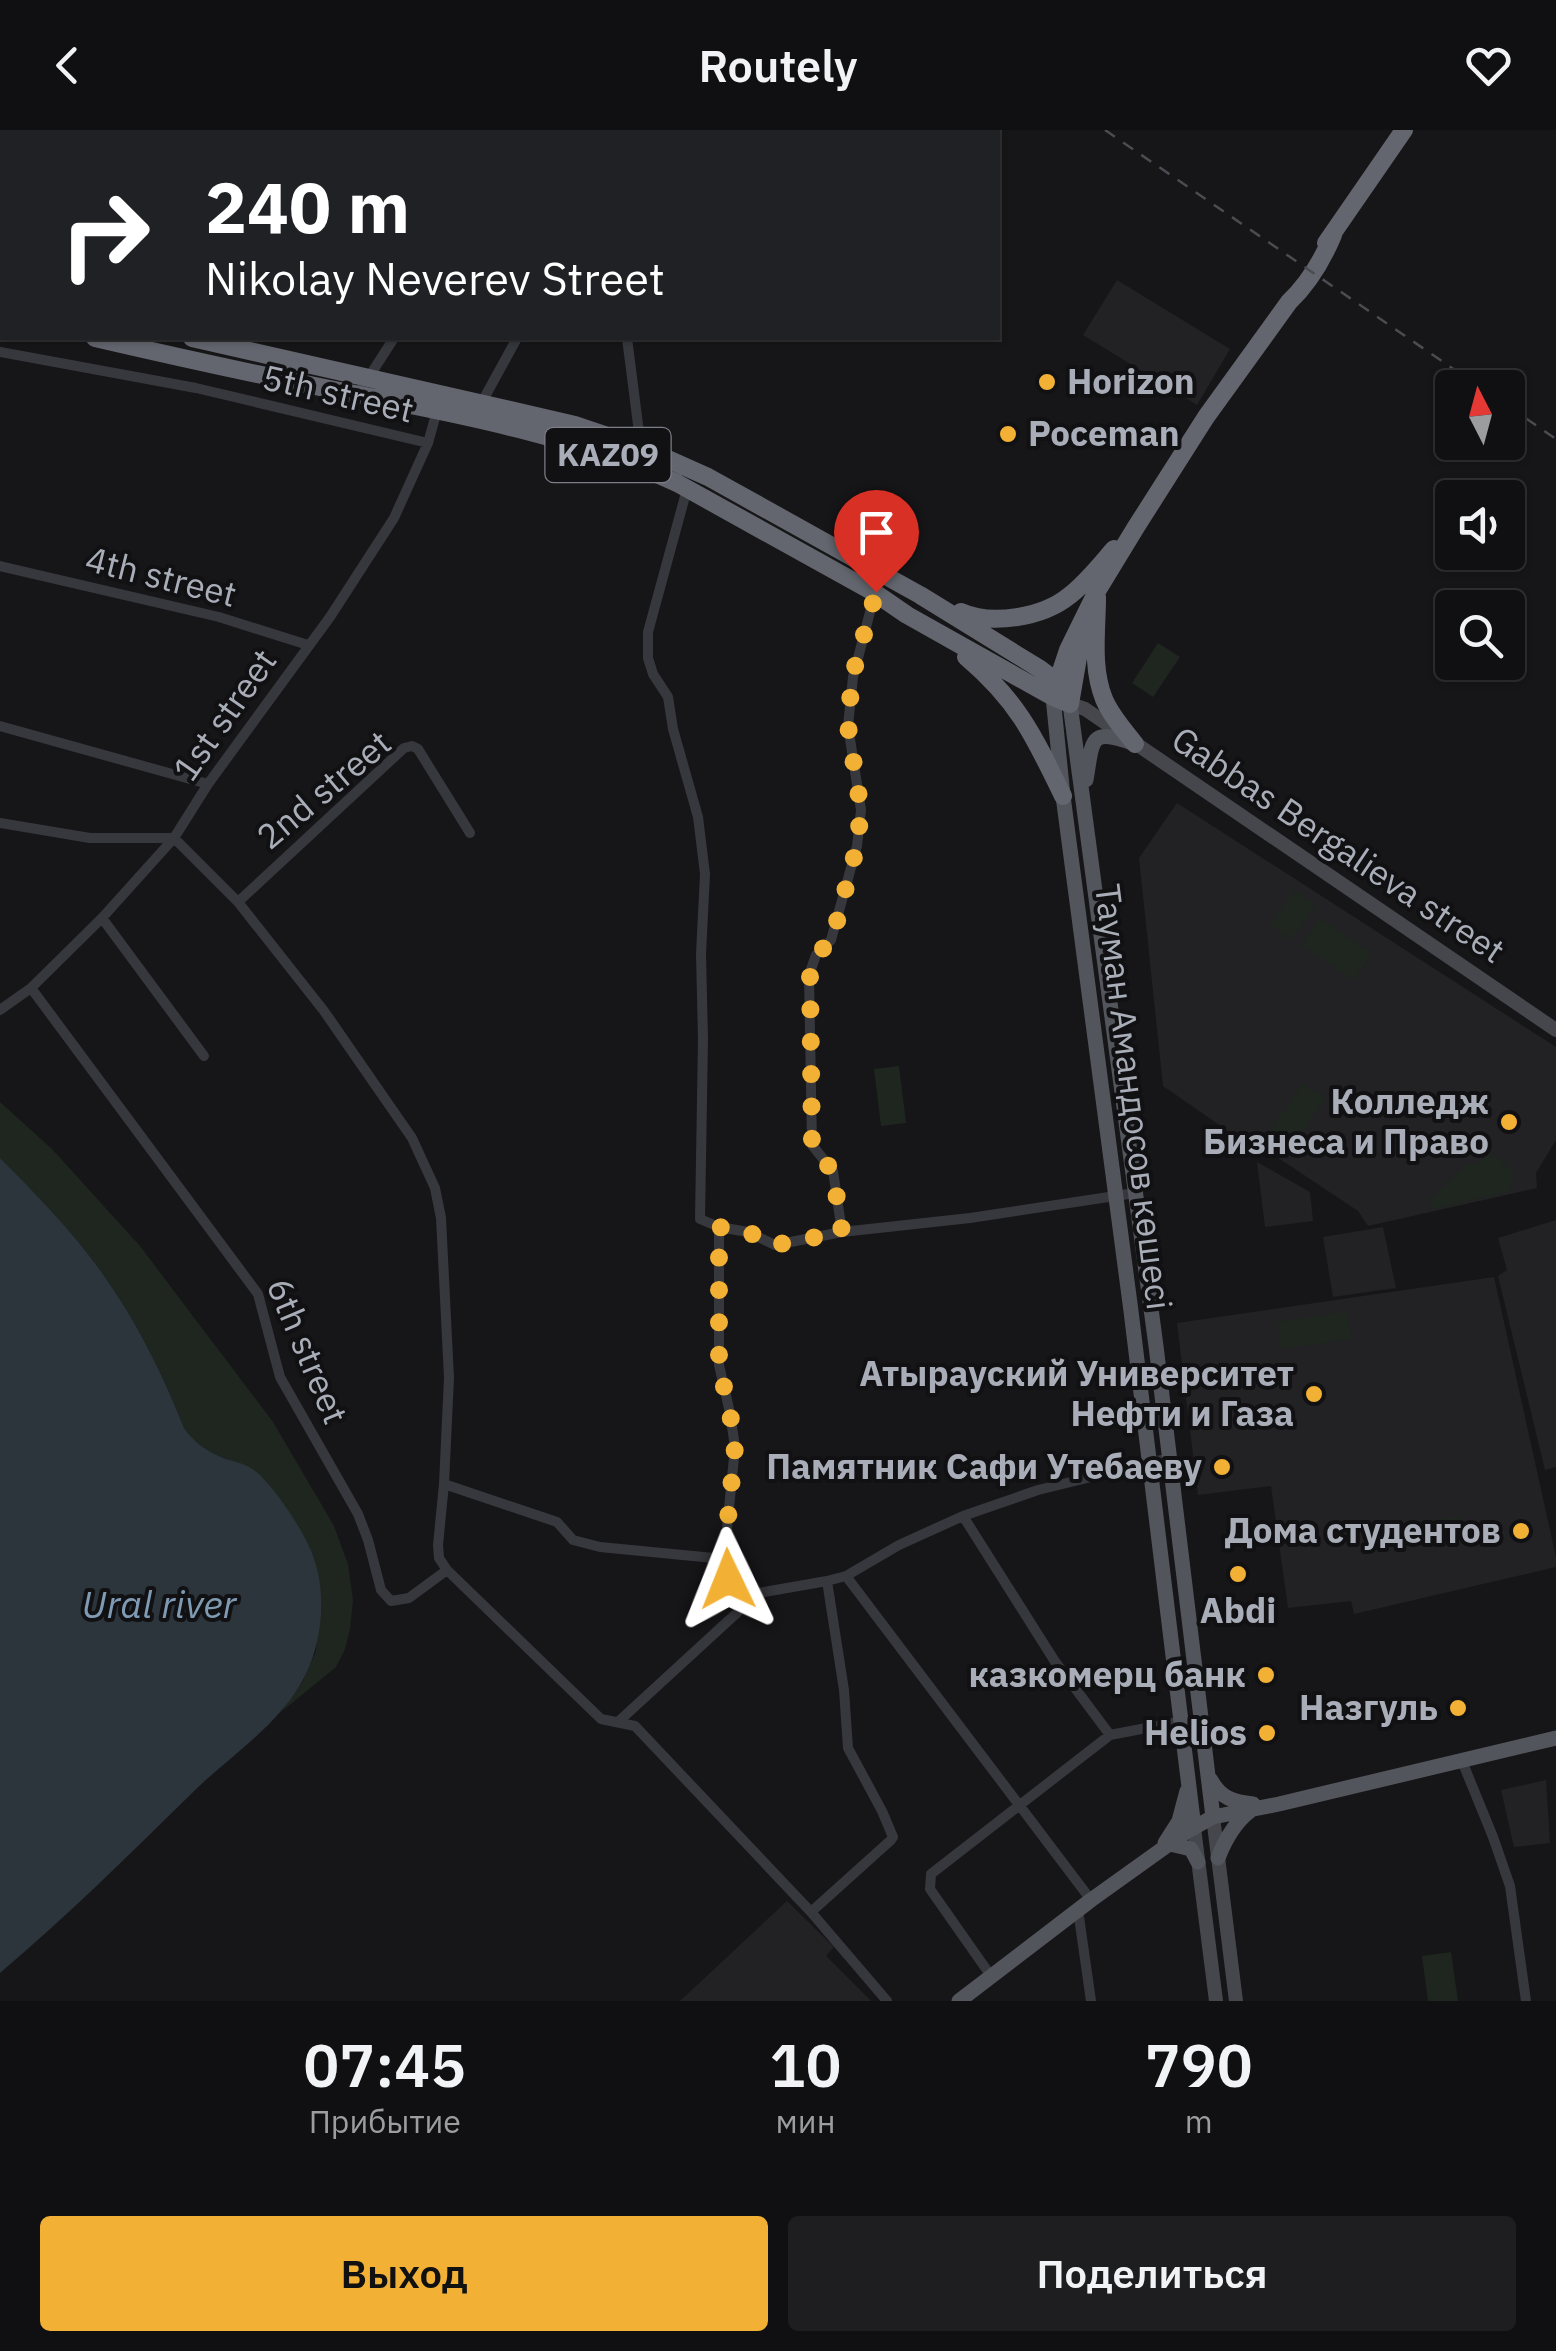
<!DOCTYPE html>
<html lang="ru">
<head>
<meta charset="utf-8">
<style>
  :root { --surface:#101012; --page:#1e1e20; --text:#f1f3f6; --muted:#9c9d9f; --line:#303032; --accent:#f2b134 }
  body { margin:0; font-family:"IBM Plex Sans",sans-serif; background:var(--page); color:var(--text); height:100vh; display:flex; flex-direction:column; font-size:38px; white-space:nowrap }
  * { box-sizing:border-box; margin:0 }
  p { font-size:32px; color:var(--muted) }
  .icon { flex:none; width:55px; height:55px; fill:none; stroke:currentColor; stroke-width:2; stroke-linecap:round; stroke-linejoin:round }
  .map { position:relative; height:1871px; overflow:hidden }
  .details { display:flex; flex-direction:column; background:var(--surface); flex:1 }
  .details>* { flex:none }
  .top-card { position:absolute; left:0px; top:0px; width:1000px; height:210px; box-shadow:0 2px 8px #0004,0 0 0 2px var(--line); background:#202124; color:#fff; overflow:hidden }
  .needle { width:65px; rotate:354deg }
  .fabs { position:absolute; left:1435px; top:240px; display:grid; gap:20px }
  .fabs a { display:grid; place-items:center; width:90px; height:90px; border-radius:10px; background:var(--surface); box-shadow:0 2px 8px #0004,0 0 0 2px var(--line); font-size:50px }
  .pin { position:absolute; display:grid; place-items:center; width:85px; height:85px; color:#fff; margin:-102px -42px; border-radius:50% 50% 50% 0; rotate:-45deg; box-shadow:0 0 10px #0007 }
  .pin .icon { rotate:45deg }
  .me { position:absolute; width:110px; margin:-55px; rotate:358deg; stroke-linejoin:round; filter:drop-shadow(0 0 8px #0008) }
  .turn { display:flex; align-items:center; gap:35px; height:210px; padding:0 40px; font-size:45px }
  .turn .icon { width:130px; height:130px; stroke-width:2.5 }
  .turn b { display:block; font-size:70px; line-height:85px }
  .eta { display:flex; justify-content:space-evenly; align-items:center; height:170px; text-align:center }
  .eta b { font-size:60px; font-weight:600; line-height:70px }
  .cta { display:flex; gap:20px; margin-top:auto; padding:20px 40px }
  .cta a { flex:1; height:115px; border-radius:10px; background:var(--accent); color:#111; font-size:40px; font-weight:600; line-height:115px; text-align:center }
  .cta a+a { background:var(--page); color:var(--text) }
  header { display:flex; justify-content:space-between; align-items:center; height:130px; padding:0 40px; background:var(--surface); font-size:45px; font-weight:600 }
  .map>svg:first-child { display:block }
  .built { fill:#222225 }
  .green { fill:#1e261f }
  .water { fill:#2c353c }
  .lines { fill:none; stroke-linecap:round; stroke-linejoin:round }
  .street { stroke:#37383d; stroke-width:10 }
  .secondary { stroke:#45474d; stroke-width:14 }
  .primary { stroke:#53555c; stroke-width:15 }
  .highway { stroke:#63666e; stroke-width:18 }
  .rail { stroke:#4a4c52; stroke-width:2.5; stroke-dasharray:12 10; stroke-linecap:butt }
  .route { stroke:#f2b134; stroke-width:18; stroke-dasharray:0 32.4 }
  .poi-dot { fill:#f2b134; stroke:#111113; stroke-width:4 }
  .labels { text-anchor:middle; stroke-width:8; stroke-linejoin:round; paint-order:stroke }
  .shield { fill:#111113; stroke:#7b7e86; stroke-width:2.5 }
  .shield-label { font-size:32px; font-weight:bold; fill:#a8adb8 }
  .poi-label { font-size:35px; font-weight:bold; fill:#a8adb8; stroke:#111113; text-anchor:end }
  .street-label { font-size:35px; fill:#a8adb8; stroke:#111113 }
  .water-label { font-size:38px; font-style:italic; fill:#7f9bb3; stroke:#111113 }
</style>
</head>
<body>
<header><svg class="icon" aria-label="back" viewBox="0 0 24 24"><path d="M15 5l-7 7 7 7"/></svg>Routely<svg class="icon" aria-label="heart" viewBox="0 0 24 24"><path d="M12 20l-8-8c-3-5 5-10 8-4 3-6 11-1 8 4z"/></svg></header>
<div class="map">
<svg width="1556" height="1871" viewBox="0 0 1556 1871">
  <rect width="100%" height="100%" fill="#161618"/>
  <path class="built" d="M1117,150L1230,219L1197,275L1083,205Z
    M1177,673L1556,917V1010L1536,1043L1537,1058L1368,1096L1358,1081L1245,1006L1241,1010L1163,956L1139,728Z
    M1257,1032L1310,1062L1313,1091L1265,1097Z
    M1556,1090V1337L1545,1340L1498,1146L1507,1140L1498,1108Z
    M1383,1097L1396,1158L1333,1167L1323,1107Z
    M1494,1147L1556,1427V1437L1354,1484L1351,1471L1288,1478L1271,1356L1198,1365L1177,1193Z
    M1546,1650L1550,1713L1514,1717L1501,1660Z
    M787,1771L834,1817L826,1826L871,1871H680Z"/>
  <path class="green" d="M1158,513L1180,527L1153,567L1132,553Z
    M1295,760L1316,775L1291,810L1270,795Z
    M1320,788L1372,823L1354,850L1302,816Z
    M899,936L906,993L881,996L874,939Z
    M1303,953L1325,968L1293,1015L1271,999Z
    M0,972L52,1019L140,1116L273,1292L334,1396L348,1434L353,1470L350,1499L345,1519L336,1537L281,1582L303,1551L316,1521L320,1477L316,1434L309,1416L293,1389L255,1341L205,1320L192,1309L184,1298C165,1250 142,1202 113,1159C82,1111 40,1068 0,1028Z
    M1492,1023L1515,1043L1508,1062L1433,1079L1427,1072L1470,1032L1474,1035Z
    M1347,1181L1351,1209L1281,1219L1277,1192Z
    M1459,1386L1463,1410L1421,1415L1418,1392Z
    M1412,1392L1415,1417L1373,1422L1370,1398Z
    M1451,1822L1458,1871H1428L1422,1826Z"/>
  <path class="water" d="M0,1028C40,1068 82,1111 113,1159C142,1202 165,1250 184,1298C195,1314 208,1322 226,1329C236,1332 246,1334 254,1340C272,1354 298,1393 308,1414C328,1453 324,1508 305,1546C280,1596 227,1627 189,1666C127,1727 66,1787 0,1843Z"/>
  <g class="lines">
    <path class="street" d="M8,0L13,2
      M900,0L901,2
      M670,2L672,0
      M627,208L641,318
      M0,222L196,258L428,313
      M358,264L394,208
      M482,272L517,208
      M687,359L648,502V528L653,544L668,567L673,599L698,687L705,744L701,824L703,909L700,1089L719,1097L748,1102L775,1115L842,1102L970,1088L1135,1063
      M0,436L219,487L308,515
      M0,596L208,654
      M0,693L90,708H174L238,772L324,881L412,1008L435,1058L441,1088L449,1248L444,1354L438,1415L439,1428L447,1440L601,1589L635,1596L811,1782L887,1871
      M238,772L404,618L412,616L418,619L470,703
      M102,788L204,926
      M31,858L258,1164L280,1247L358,1384L368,1410L381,1460L391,1471L409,1468L447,1440
      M0,880L31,858L102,788L174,708L208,654L330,487L394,388L428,313L438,277
      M842,1102L833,1041L812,1015L809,845L816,825L831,810L857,716L861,680L848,596L853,547L875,463
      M444,1354L557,1392L573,1410L600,1417L724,1429
      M963,1386L1054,1530L1110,1605
      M846,1446L1091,1770
      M735,1467L827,1451L846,1446L899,1415L963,1386L1038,1360L1169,1328
      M618,1592L728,1491L737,1483L739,1475L728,1449L724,1429L735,1317L730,1283L719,1235V1097
      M1462,1631L1493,1707L1510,1756L1526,1871
      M1078,1780L1091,1871
      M811,1782L891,1710L893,1707L882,1681L848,1618L844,1560L827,1451
      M991,1846L930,1759L931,1744L1110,1605L1183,1591"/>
    <path class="secondary" d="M1070,574L1085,579L1556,900
      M1213,1687L1236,1871
      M1194,1698L1216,1871"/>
    <path class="primary" d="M1053,567L1063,666L1131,1181L1194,1698
      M1070,574L1156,1216L1213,1687
      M1086,650C1093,609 1089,597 1135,614
      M1211,1650C1220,1668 1234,1672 1253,1674
      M1165,1713L1179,1691L1187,1661
      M1170,1714L1191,1719L1198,1732
      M1218,1728C1225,1710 1234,1693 1250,1681
      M959,1871L1091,1770L1186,1702L1213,1687L1279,1674L1556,1608"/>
    <path class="highway" d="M1326,113L1404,0
      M0,159L2,160
      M0,180L2,181
      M95,208C181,228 268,247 355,264C464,285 576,307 677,353L875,463L907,485L1053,567L1070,574L1085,487
      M192,208L519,282L575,295L643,318L708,347L920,465L1040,539L1070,562
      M1097,467C1097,500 1091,537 1104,569C1111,586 1124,600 1135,614
      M961,482C992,496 1043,487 1069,466C1086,453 1100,435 1114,419
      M966,527C1018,571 1034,606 1063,666
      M1055,559L1068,520L1097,461L1136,397L1206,287L1289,172C1309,153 1322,131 1333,105"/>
    <path class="rail" d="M1105,0L1481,258
      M1508,276L1556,309"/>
  </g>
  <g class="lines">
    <path class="route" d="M728,1449L724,1429L735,1317L730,1283L719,1235V1097L748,1102L775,1115L842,1102L833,1042L812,1015L810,845L816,825L832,810L857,716L861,680L848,596L852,547L876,462"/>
  </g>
  <g class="poi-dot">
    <circle cx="1047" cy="252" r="10"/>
    <circle cx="1008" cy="304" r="10"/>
    <circle cx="1509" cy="992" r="10"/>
    <circle cx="1314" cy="1264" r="10"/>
    <circle cx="1222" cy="1337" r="10"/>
    <circle cx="1521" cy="1401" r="10"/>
    <circle cx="1238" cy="1444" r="10"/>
    <circle cx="1266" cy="1545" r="10"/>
    <circle cx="1458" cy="1578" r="10"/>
    <circle cx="1267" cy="1603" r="10"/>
  </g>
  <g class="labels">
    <rect class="shield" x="545.5" y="298" width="125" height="54" rx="8"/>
    <g class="shield-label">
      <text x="608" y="336">KAZ09</text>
    </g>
    <g class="poi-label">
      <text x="1067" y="264" text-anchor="start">Horizon</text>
      <text x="1028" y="316" text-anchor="start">Poceman</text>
      <text x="1489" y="984">Колледж<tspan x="1489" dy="40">Бизнеса и Право</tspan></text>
      <text x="1294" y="1256">Атырауский Университет<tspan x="1294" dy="40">Нефти и Газа</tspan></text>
      <text x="1202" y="1349">Памятник Сафи Утебаеву</text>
      <text x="1501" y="1413">Дома студентов</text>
      <text x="1238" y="1493" text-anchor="middle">Abdi</text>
      <text x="1246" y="1557">казкомерц банк</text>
      <text x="1438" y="1590">Назгуль</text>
      <text x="1247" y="1615">Helios</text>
    </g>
    <g class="street-label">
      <text transform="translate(338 264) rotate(13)" y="12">5th street</text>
      <text transform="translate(161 447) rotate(14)" y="12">4th street</text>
      <text transform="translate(225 585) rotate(-55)" y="12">1st street</text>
      <text transform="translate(324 660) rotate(-40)" y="12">2nd street</text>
      <text transform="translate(1338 715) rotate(34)" y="12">Gabbas Bergalieva street</text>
      <text transform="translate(1133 967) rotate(83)" y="12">Тауман Амандосов көшесі</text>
      <text transform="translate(307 1221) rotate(67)" y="12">6th street</text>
    </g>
    <g class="water-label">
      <text x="159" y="1488">Ural river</text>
    </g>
  </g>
</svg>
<div class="fabs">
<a><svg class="needle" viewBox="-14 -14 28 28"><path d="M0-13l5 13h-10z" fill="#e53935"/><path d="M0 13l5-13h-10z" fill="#9c9d9f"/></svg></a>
<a><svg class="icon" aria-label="sound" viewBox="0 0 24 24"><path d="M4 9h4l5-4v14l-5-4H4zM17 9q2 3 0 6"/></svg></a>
<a><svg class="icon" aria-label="search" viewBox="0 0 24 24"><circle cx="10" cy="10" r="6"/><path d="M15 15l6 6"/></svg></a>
</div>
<div class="pin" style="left:876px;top:462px;background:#d93025"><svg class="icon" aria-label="arrive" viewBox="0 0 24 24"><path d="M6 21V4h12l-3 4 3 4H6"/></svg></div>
<svg class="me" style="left:728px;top:1449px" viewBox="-20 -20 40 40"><path d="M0-17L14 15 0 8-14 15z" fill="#f2b134" stroke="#fff" stroke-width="4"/></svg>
<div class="top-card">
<div class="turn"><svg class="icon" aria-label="right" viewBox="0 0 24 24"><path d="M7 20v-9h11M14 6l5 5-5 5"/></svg><div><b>240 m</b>Nikolay Neverev Street</div></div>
</div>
</div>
<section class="details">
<div class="eta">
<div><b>07:45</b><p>Прибытие</p></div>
<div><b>10</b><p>мин</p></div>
<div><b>790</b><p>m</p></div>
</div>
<div class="cta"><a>Выход</a><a>Поделиться</a></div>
</section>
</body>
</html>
